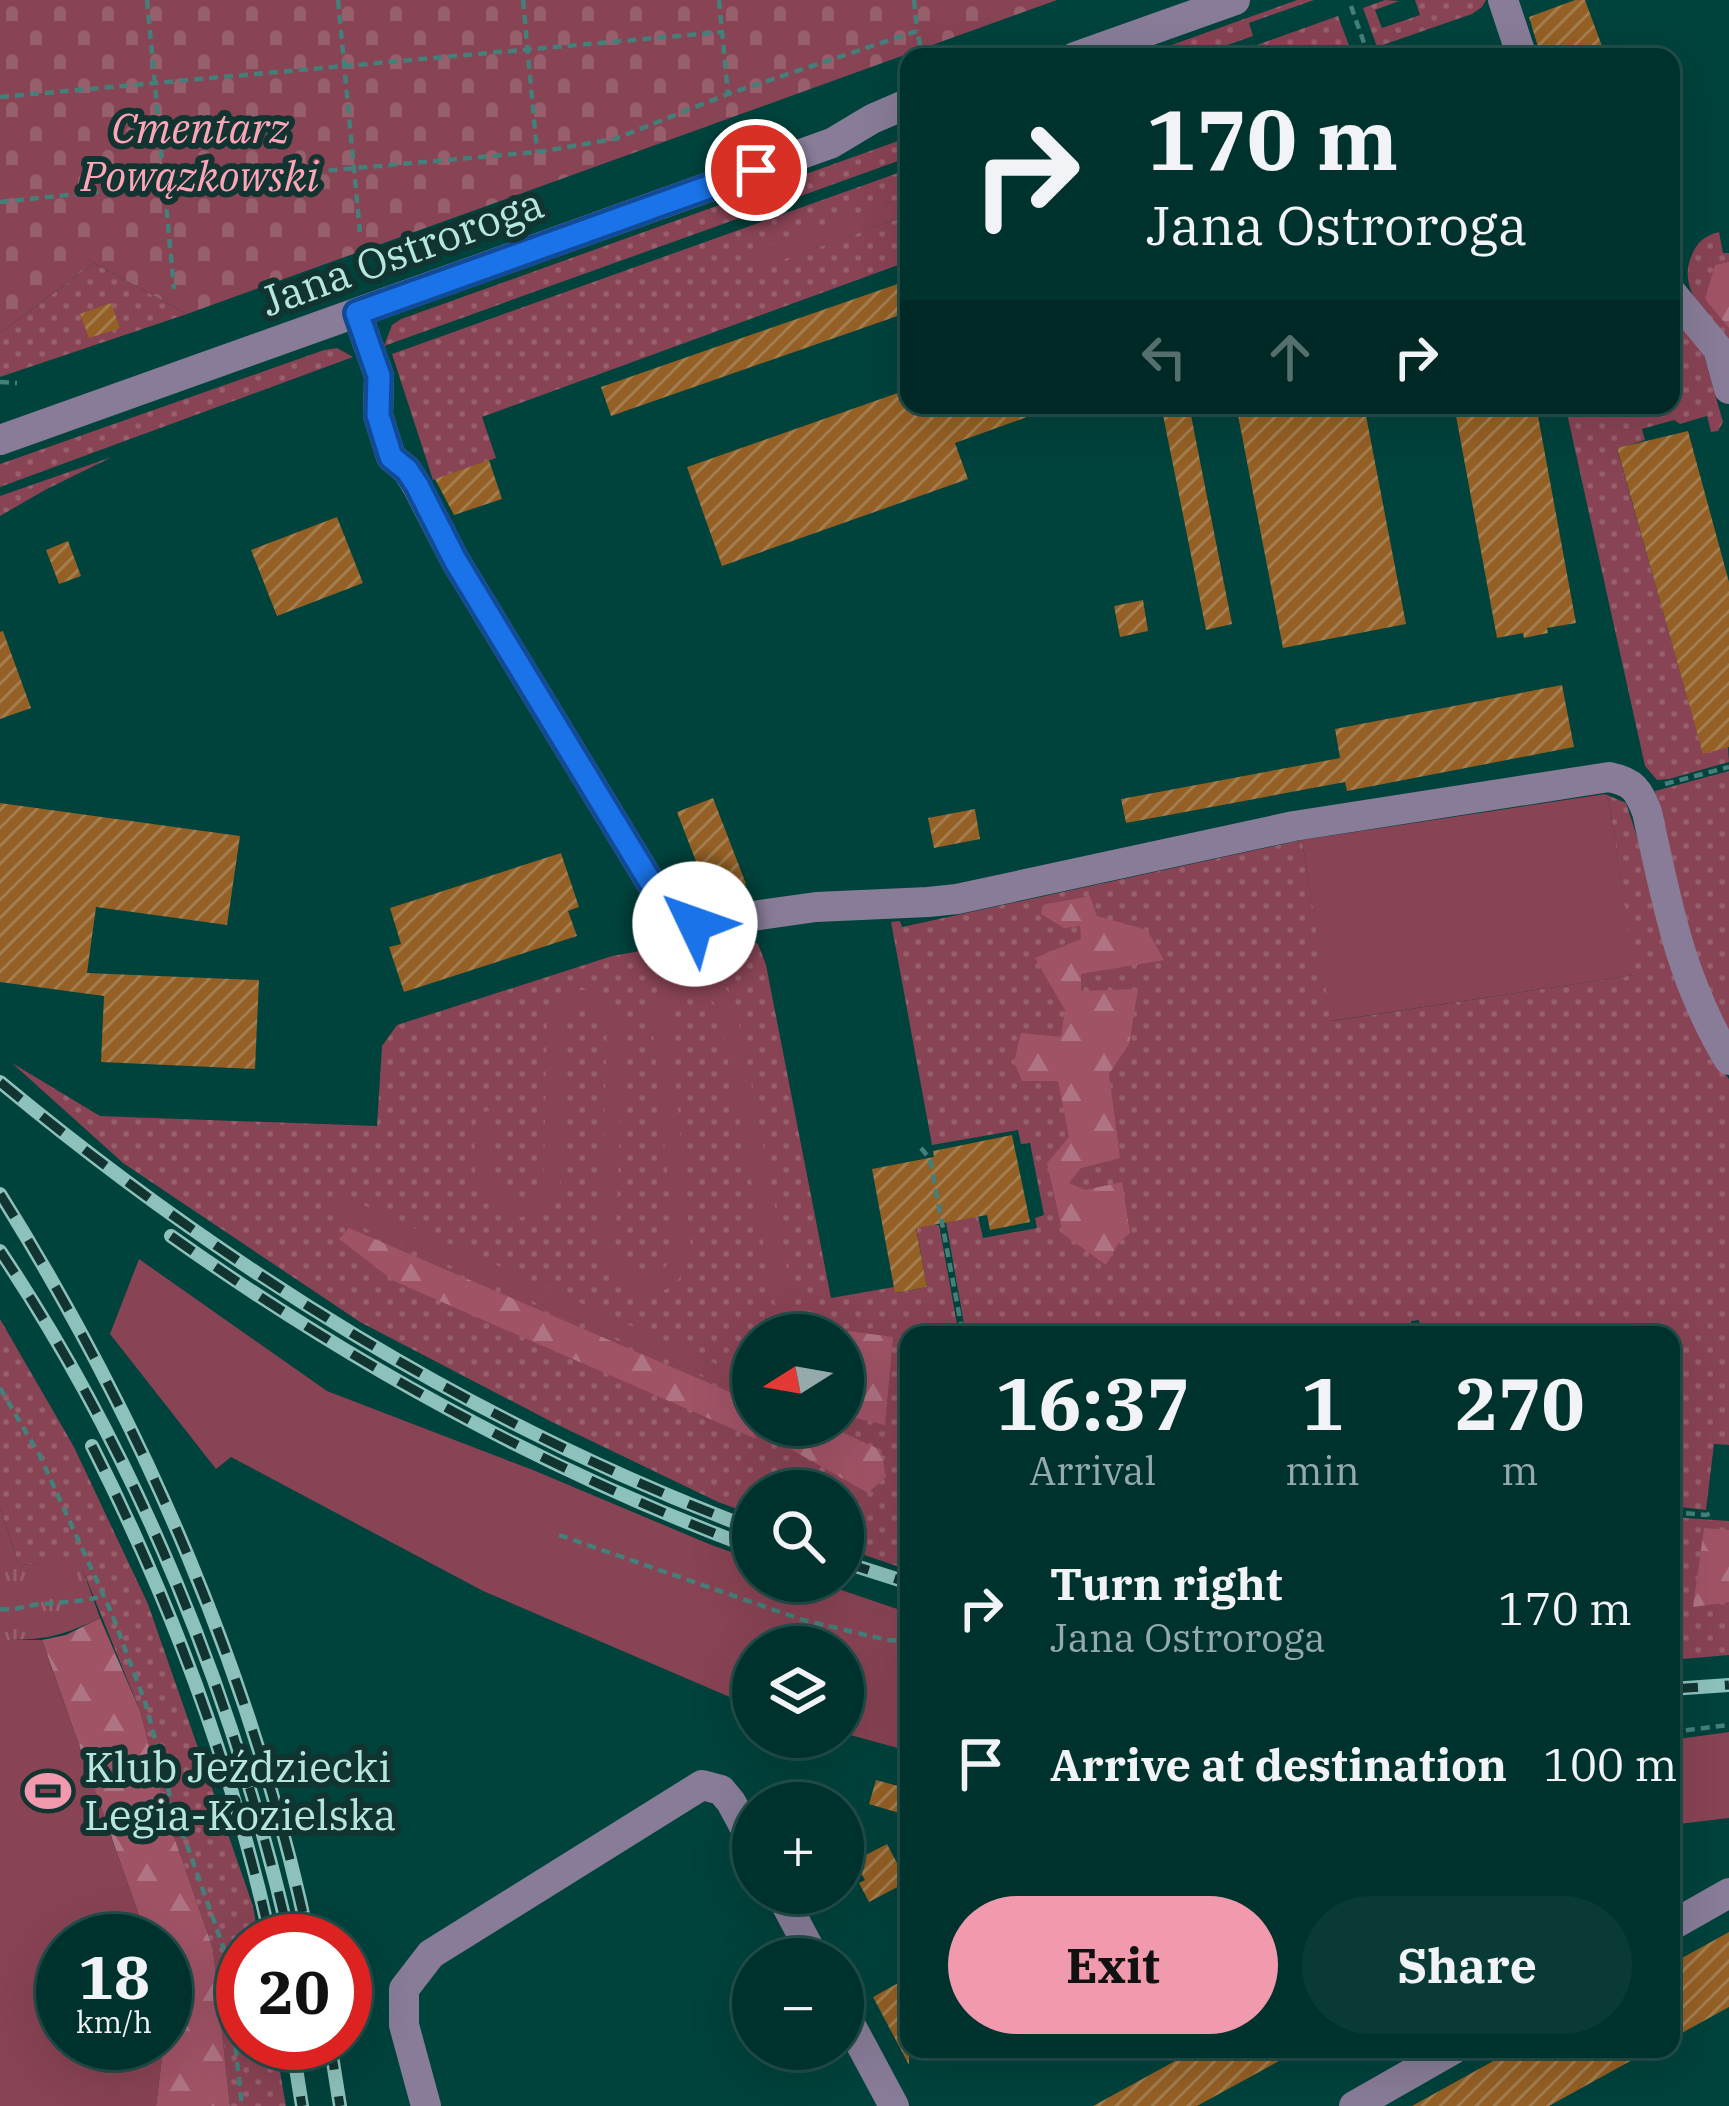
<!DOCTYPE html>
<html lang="en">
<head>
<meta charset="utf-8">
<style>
  :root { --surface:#00322d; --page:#0a3a35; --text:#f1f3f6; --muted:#95aaaa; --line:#224d49; --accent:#f29aad }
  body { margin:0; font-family:"IBM Plex Serif",serif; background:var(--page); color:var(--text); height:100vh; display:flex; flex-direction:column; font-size:45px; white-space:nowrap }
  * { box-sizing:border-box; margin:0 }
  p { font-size:39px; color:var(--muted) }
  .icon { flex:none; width:66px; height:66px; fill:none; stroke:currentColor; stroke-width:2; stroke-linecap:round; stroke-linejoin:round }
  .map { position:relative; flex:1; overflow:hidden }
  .details { position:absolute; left:900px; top:1326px; width:780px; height:732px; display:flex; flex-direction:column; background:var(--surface); border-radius:24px; box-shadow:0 12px 48px #0002,0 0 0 3px var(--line) }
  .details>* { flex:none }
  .guide { position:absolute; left:900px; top:48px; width:780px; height:366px; border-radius:24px; box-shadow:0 12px 48px #0002,0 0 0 3px var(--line); background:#00322d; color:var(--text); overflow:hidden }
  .needle { width:78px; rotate:259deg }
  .buttons { position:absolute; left:732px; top:1314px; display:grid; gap:24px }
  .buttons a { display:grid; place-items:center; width:132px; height:132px; border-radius:50%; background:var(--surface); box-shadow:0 12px 48px #0002,0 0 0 3px var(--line); font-size:60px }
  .speed { position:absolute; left:36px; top:1914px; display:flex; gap:24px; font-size:60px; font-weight:700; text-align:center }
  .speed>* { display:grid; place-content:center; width:156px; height:156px; border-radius:50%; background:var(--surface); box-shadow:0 12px 48px #0002,0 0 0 3px var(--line); line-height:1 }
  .speed small { font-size:30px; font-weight:400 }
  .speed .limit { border:18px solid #d22; background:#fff; color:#111 }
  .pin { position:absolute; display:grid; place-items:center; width:102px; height:102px; color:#fff; margin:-51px; border:6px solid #fff; border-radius:50%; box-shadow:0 3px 12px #0007 }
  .me { position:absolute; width:132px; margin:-66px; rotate:312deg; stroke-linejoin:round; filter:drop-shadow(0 0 9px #0008) }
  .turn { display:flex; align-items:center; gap:42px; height:252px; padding:0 48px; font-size:54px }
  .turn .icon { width:156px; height:156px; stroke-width:2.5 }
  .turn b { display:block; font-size:84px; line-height:102px }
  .lanes { display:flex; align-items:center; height:114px; padding:0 48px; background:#0003; justify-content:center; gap:60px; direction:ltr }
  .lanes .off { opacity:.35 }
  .eta { display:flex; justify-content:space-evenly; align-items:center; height:204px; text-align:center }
  .eta b { font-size:72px; font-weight:700; line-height:84px }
  .cta { display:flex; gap:24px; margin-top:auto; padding:24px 48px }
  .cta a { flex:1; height:138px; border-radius:72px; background:var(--accent); color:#111; font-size:48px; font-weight:700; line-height:138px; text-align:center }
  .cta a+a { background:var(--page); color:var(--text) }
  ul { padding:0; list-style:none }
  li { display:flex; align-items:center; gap:36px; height:156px; padding:0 48px }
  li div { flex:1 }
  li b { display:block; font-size:45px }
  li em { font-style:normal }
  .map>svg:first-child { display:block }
  .grass { fill:url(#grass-dots); fill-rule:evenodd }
  .forest { fill:url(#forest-firs) }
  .cemetery { fill:url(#cemetery-stones) }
  .park { fill:url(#park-tufts) }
  .garden { fill:#884354 }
  .building { fill:url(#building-hatch) }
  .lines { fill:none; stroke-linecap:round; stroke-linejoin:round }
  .path { stroke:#447f79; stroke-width:4.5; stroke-dasharray:9 6; stroke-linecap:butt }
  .minor { stroke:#887c98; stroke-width:30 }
  .rail-casing { stroke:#8dc1bb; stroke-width:14 }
  .rail { stroke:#123431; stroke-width:9; stroke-dasharray:27; stroke-linecap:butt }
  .route-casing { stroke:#114b97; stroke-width:30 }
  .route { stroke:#1a73e8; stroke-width:21 }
  .labels { text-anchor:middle; stroke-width:12; stroke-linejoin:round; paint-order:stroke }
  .park-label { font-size:42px; font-style:italic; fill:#fea5b8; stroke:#123431 }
  .street-label { font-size:42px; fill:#b6e6df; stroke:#123431 }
  .poi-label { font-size:42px; fill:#b6e6df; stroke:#123431; text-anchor:start }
</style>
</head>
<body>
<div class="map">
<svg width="1729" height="2106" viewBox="0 0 1729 2106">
  <defs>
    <pattern id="grass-dots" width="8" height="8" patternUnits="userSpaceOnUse" patternTransform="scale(3)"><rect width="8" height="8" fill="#884354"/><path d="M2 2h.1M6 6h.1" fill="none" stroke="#975e6c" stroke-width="1.8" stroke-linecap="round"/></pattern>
    <pattern id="forest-firs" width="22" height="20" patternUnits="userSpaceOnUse" patternTransform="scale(3)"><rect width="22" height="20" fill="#a15366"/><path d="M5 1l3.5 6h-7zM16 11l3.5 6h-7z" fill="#af7483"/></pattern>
    <pattern id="cemetery-stones" width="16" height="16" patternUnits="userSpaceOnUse" patternTransform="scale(3)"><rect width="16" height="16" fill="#884354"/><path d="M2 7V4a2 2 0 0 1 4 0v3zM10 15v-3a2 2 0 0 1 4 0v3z" fill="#975e6c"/></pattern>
    <pattern id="park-tufts" width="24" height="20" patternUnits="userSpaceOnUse" patternTransform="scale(3)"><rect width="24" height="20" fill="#884354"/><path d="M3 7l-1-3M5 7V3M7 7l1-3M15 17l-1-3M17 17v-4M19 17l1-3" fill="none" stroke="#975e6c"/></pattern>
    <pattern id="building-hatch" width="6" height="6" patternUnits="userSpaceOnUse" patternTransform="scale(3)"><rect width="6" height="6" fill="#946025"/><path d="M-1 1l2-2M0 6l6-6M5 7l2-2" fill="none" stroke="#a57e4f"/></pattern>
  </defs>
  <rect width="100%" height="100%" fill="#00423c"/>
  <path class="grass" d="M1297,0H1314L1249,23L1253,36L1194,57H1138Z
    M1385,0L1399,1L1375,10L1382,28L1420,15L1415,0H1486L1482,7L1472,14L1377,47L1363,8Z
    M1338,16L1353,56L1223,57Z
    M909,137V157L384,346L392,325L401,319Z
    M909,169V196L749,254L755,269L909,215V261L482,417L496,458L433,480L392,354Z
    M1719,232L1723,253H1729V342C1710,318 1677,291 1691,257C1696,243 1704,236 1719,232Z
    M94,263L187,314L0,377V333Z
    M1671,310L1703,352L1723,422L1718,431L1711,432L1707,416L1680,424L1674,420L1642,429L1645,440L1617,449L1703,753L1728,747L1729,762L1669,779L1657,780L1645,766L1566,409L1567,405H1671Z
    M337,348L353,357L0,487V464L324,350Z
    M112,457L45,490L0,516V496Z
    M1729,771V1034L1687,941L1655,791Z
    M1605,794L1626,803L1708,1053L1729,1079V1445L1714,1444L1706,1510L1671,1506V1335H1421L1419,1320L1411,1321L1412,1335H966L946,1222L978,1216L983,1238L1037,1228L1035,1218L1044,1215L1030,1143L1021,1144L1018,1130L932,1145L891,922L900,921L902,927L1302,840L1332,1021L1634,975L1609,801Z
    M727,936L745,937L758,944L766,965L831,1298L894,1287L896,1293L927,1287L907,1177L923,1174L934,1225H939L959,1335H909V1570L843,1548V1491H753V1515L718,1502L552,1422L360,1322L123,1163L12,1063L100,1116L377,1126L382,1046L397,1025L612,956ZM753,1335H843V1425H753Z
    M0,1319L74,1447L148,1604L253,1906L259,1941H243V2043H275L286,2106H230L213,1949L171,1828L140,1711L80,1563L19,1565L0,1507Z
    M1671,1517L1729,1521V1655L1671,1660Z"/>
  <path class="forest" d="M1729,262V328L1705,299L1715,265Z
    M1090,896L1097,916L1147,930L1164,960L1081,974V991L1138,989L1129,1044L1109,1074L1120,1158L1081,1168L1069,1183L1085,1190L1122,1182L1130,1233L1119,1242L1106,1265L1063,1234L1047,1163L1069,1137L1058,1081H1022L1014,1062L1021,1033L1061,1037L1065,1010L1035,958L1081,939L1080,926L1064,928L1041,914L1043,905Z
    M349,1228L739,1396L756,1439L394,1281L339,1239Z
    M848,1331L893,1337L885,1425L843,1415V1339Z
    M781,1425H826L881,1450L886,1477L868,1493L787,1447Z
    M1704,1528L1729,1530V1602L1693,1607Z
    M100,1618L140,1711L171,1828L213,1949L230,2106H156L169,1999L165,1988V1941H148L42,1640L66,1635Z"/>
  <path class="cemetery" d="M0,0H1057L187,314L94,263L0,333Z"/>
  <path class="park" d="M0,1507L19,1565L80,1562L100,1618C60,1637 44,1640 0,1640Z"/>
  <path class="garden" d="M909,196V215L754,270L748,253Z
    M1605,794L1609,801L1635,975L1331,1021L1302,840Z
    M698,973L721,982L735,1001L800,1335H781L718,1009C704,983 675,988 669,1017L691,1249C683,1304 624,1310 600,1261L607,1028L604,1019L592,1008L575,1009L563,1022L561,1179C550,1222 495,1234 479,1188C471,1166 476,1135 476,1112L493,1111C493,1135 482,1211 526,1199C538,1196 541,1188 544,1177L547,1017C567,974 619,985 624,1031L615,1251C627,1288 667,1284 675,1247L651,1015C655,989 671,974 698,973Z
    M334,1192L738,1374L753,1377V1393L730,1387L325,1211Z
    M139,1259L327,1391L533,1470L709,1544L753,1560V1581H815L909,1613V1751L843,1733V1647H753V1707L483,1591L231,1457L216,1469L110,1334Z
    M0,1640H42L148,1941H63V2043H164L156,2106H0Z
    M1729,1732V1818L1671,1825V1740Z"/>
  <path class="building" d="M1575,0H1585L1606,57H1541L1529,17Z
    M909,280V312L611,416L601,387Z
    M111,303L120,328L89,338L80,314Z
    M909,389V405H1052V408L955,443L968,479L722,566L687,467Z
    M1161,405H1189L1232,624L1206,630Z
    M1236,405H1364L1406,624L1283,648Z
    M1454,405H1536L1576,623L1547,628L1548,633L1524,638L1523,633L1497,638Z
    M1688,431L1729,582V747L1703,754L1617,448Z
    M489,460L502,499L454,515L435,479Z
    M337,517L363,583L277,616L251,550Z
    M68,541L81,576L59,584L46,550Z
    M1143,600L1148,631L1120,637L1114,606Z
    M3,631L31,708L0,719V632Z
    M1562,685L1574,747L1347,791L1345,782L1126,823L1121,799L1340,758L1335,729Z
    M713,798L746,884L710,898L677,812Z
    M0,803L240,836L227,925L96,907L87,973L259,980L255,1069L101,1062L104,996L0,982Z
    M975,809L980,839L934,848L928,818Z
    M561,853L579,907L568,911L577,936L404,992L389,947L401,944L390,908Z
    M1012,1135L1030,1222L990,1230L987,1215L916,1228L927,1287L895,1293L872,1169L934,1157L933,1151Z
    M876,1780L909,1789V1816L869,1804Z
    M887,1844L907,1882L869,1902L859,1883L865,1880L854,1861Z
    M1729,1932V2007L1671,2039V1964Z
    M909,1977V2065L873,1997Z
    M1197,2049H1301L1197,2106H1093Z
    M1515,2049H1652L1549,2106H1412Z"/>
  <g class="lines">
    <path class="path" d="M147,0L174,289
      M338,0L360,232
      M523,0L537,152
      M719,0L728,94
      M914,0L917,31
      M1351,6L1369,57
      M0,97L722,32
      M0,202L164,185L537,152L615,139L728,94L917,31L923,57
      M0,382L17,383
      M1665,784L1729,767
      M921,1148L930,1159L963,1335
      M1416,1324L1417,1335
      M0,1388L40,1456L112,1614L146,1705L171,1800L225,1952L242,2106
      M1671,1512L1706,1515L1714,1512
      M559,1535L803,1620L887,1640L909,1641
      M0,1609C15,1611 27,1605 41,1604C63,1602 82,1602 103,1596
      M1671,1732L1729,1725"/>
    <path class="minor" d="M1503,0L1522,57
      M1075,57L1235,0
      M1671,292L1718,349L1729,389
      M357,313L379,376L378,415L391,457L407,470L417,486L455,560L657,893L676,912L695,924L816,907L928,902L957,899L1294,826L1609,777C1634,782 1638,790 1647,812C1667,903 1680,979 1729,1060
      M0,440L832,143L872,119L909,103
      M780,1893L815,1959
      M1671,1926L1729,1893
      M843,2011L894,2106
      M426,2106L404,2025V1989L431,1954L702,1785L721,1790L731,1802L753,1843
      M1354,2106L1454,2049"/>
    <g class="rail-casing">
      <path id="rail" d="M0,1082C224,1268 480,1427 753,1529
        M0,1194C143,1423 253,1676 309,1941
        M171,1236C350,1363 547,1471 753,1548
        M0,1251C139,1458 235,1699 290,1941
        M92,1446C171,1602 233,1770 271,1941
        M843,1562L909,1583
        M1671,1689L1729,1685
        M292,2043L302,2106
        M330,2043L340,2106"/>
    </g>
    <use href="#rail" class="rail"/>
  </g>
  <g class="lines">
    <g class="route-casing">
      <path id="route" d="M695,924L676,912L657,893L455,560L417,485L407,470L391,457L378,415L379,376L357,313L756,170"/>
    </g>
    <use href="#route" class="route"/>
  </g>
  <defs>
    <g id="stadium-bare" transform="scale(3.6)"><path d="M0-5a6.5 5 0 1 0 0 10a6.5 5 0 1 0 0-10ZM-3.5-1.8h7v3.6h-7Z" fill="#f29aad" stroke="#123431" stroke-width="2.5" paint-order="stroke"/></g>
  </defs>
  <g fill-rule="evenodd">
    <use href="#stadium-bare" x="48" y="1791"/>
  </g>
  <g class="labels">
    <g class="park-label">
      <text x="200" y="143">Cmentarz<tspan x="200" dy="48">Powązkowski</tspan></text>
    </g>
    <g class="street-label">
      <text transform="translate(402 252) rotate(-20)" y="15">Jana Ostroroga</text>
    </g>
    <g class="poi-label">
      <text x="84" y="1782">Klub Jeździecki<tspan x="84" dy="48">Legia-Kozielska</tspan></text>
    </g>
  </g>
</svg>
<div class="buttons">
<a><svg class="needle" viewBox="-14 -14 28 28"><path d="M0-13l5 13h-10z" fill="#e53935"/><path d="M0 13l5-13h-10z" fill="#95aaaa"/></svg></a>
<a><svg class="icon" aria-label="search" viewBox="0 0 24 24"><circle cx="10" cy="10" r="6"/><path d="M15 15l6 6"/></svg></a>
<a><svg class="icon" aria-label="layers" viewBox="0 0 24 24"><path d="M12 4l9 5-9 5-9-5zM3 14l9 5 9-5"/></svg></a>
<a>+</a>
<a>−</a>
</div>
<div class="speed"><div>18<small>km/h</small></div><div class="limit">20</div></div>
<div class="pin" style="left:756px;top:170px;background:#d93025"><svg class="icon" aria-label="arrive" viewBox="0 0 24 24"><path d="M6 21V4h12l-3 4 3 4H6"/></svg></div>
<svg class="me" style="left:695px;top:924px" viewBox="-20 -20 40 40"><circle r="19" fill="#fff"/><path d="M0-13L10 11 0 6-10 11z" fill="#1a73e8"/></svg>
<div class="guide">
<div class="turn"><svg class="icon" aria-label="right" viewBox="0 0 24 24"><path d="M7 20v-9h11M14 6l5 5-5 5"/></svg><div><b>170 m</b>Jana Ostroroga</div></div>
<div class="lanes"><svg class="icon off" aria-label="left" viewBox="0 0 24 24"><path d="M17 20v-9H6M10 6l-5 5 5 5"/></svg><svg class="icon off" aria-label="ahead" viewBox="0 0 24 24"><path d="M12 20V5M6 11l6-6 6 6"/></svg><svg class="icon" aria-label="right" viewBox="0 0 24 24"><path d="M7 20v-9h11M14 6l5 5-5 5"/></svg></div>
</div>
<section class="details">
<div class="eta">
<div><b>16:37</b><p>Arrival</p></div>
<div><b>1</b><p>min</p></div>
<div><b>270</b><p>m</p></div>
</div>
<ul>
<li><svg class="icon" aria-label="right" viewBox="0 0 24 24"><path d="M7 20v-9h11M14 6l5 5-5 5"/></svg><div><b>Turn right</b><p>Jana Ostroroga</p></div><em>170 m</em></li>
<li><svg class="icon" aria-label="arrive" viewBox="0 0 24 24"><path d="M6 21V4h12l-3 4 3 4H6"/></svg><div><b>Arrive at destination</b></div><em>100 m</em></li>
</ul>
<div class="cta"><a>Exit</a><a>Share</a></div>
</section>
</div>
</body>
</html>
